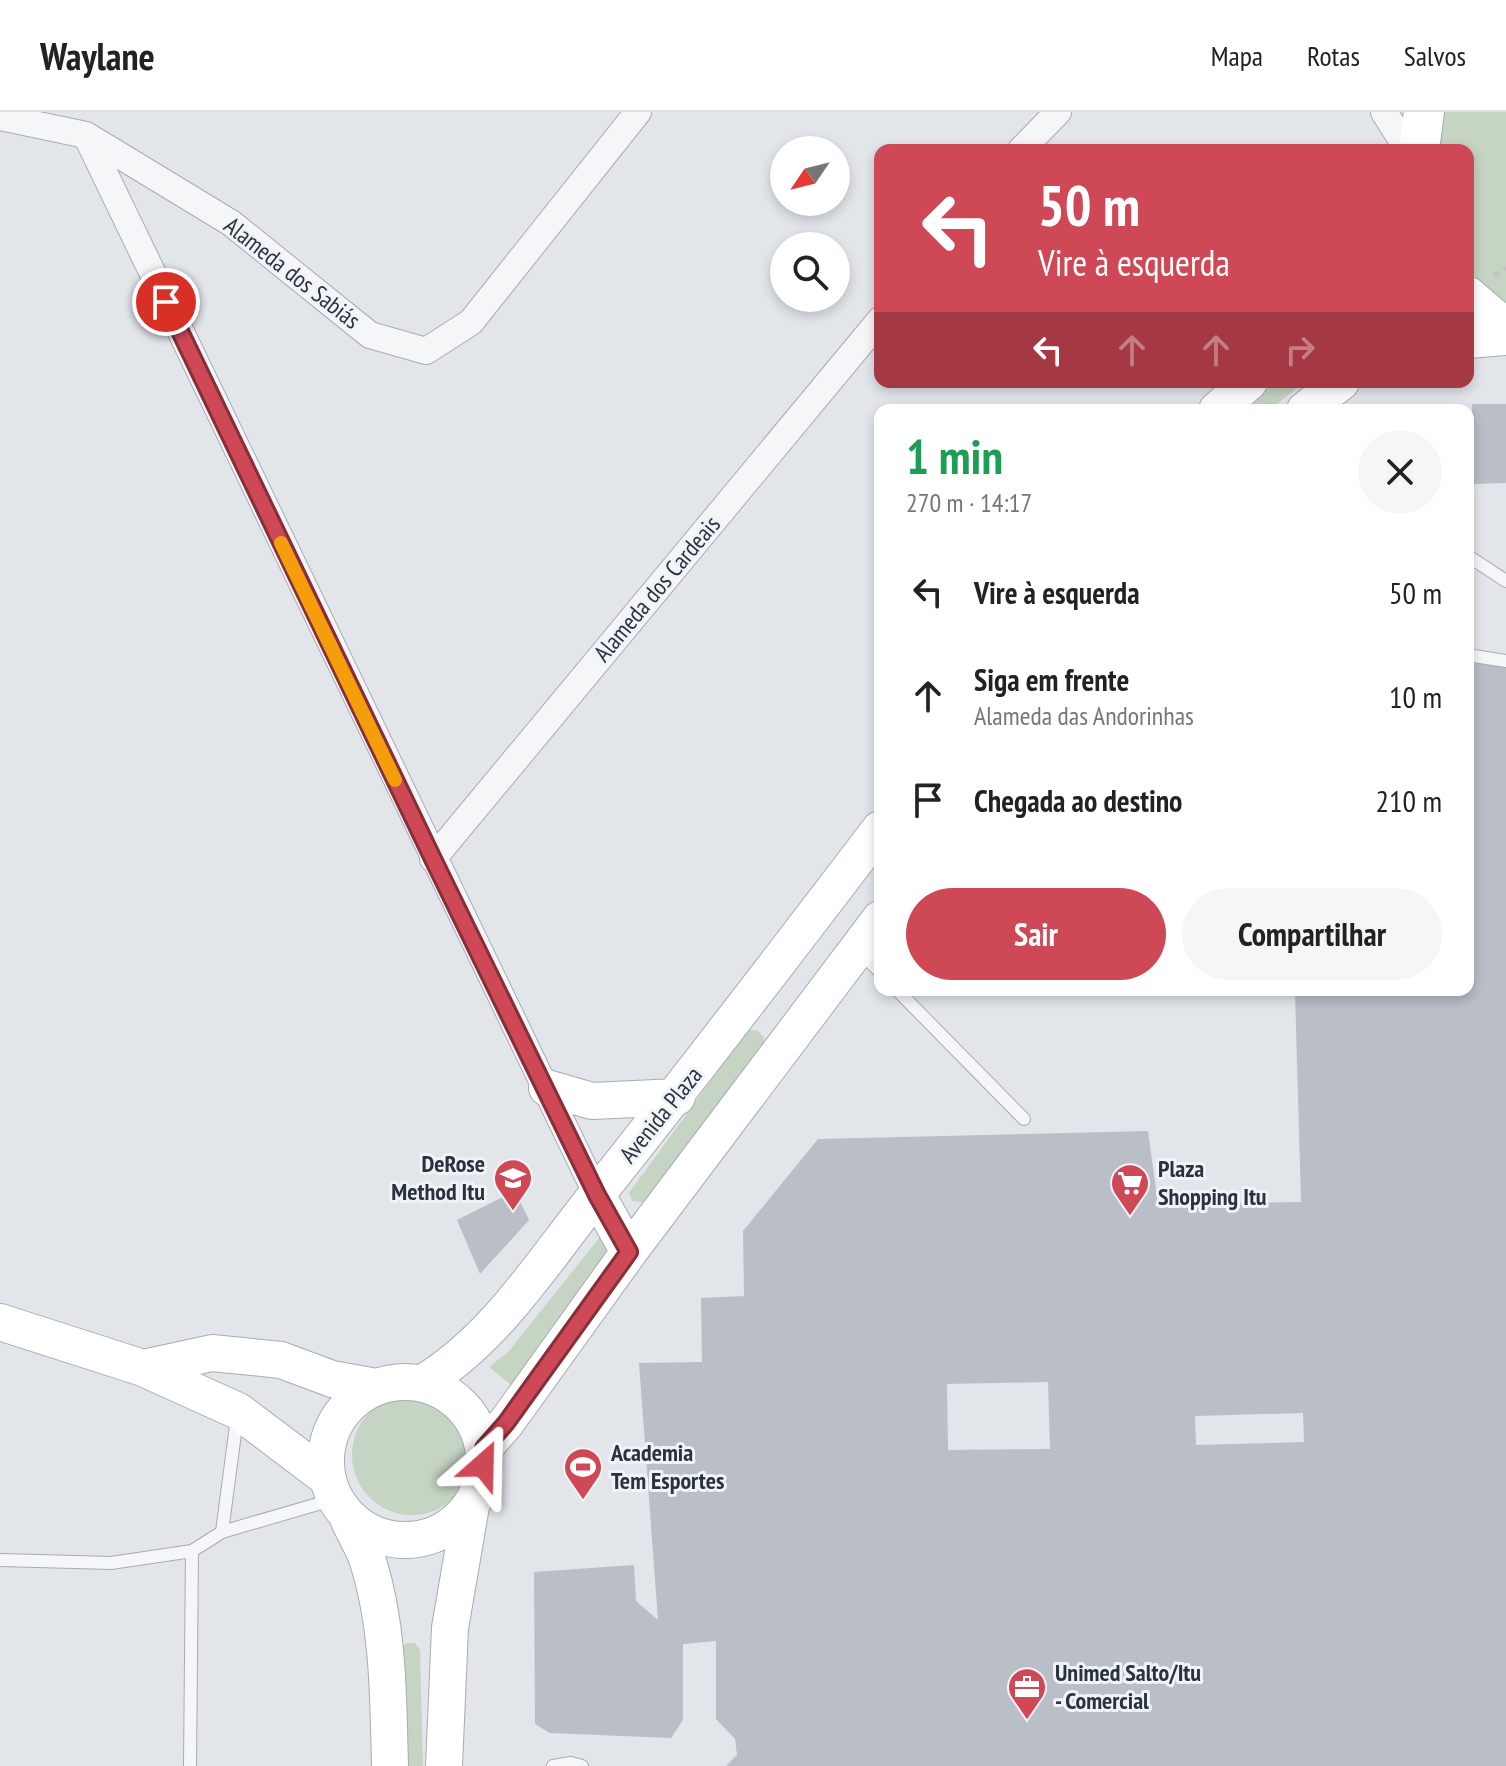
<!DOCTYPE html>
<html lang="pt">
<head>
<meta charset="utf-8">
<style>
  :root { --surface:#fff; --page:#f6f6f6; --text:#222; --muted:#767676; --line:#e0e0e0; --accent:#ce4856 }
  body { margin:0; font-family:"PT Sans Narrow",sans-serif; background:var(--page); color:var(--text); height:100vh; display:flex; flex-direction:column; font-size:30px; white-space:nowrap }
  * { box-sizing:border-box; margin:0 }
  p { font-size:26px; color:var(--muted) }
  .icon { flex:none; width:44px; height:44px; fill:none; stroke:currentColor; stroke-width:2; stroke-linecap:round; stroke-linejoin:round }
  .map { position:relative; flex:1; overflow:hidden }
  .side { position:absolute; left:874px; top:292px; width:600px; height:592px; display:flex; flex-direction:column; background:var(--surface); border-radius:16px; box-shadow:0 4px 12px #0003 }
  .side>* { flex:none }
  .banner { position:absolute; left:874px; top:32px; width:600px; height:244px; border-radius:16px; box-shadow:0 4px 12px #0003; background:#ce4856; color:#fff; overflow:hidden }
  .needle { width:52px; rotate:235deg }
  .tools { position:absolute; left:770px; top:24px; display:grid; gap:16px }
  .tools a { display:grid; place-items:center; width:80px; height:80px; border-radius:50%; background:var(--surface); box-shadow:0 4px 12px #0003; font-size:40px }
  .pin { position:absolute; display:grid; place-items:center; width:68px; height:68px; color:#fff; margin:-34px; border:4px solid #fff; border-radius:50%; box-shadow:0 2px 8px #0007 }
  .me { position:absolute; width:88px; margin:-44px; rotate:25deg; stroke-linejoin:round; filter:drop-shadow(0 0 6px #0008) }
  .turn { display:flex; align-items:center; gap:28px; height:168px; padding:0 32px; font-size:36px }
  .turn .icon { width:104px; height:104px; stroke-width:2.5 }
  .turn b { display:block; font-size:56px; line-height:68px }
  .lanes { display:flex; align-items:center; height:76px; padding:0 32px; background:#0003; justify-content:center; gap:40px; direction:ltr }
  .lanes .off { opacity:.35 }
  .round { display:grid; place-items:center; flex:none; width:84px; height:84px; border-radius:42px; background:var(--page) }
  .summary { display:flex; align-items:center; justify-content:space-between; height:136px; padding:0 32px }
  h1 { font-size:48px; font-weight:600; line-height:60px; color:#1e9e55 }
  .button { display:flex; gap:16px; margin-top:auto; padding:16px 32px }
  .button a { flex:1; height:92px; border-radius:48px; background:var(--accent); color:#fff; font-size:32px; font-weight:600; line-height:92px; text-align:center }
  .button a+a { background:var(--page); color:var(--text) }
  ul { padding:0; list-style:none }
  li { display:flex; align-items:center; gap:24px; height:104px; padding:0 32px }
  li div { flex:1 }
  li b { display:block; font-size:30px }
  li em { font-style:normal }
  header { display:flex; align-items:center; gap:48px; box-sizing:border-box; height:112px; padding:0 40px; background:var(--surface); border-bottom:2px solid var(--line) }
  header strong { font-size:38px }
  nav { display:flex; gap:44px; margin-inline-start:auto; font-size:28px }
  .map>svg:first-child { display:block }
  .green { fill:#c6d4c3 }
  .building { fill:#b9bec7; fill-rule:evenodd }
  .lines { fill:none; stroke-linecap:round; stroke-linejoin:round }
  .lane-casing { stroke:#a7acb4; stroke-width:14 }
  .street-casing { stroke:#a7acb4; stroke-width:28 }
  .secondary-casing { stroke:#a7acb4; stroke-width:38 }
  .primary-casing { stroke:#a1a8b6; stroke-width:42 }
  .path { stroke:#c0c3c9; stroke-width:5; stroke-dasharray:6 6; stroke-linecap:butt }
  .lane { stroke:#f5f6f8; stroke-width:12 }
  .street { stroke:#f5f6f8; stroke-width:26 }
  .secondary { stroke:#fff; stroke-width:36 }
  .primary { stroke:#fff; stroke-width:40 }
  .route-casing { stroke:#862f38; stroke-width:20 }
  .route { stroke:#ce4856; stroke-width:14 }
  .slow { stroke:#f59e0b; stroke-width:14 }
  .labels { text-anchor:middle; stroke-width:6; stroke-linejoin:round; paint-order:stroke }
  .street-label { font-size:24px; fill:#2a3242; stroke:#f1f4f7 }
  .poi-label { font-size:24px; font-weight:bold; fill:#2a3242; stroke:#f1f4f7; text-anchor:start }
</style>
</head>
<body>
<header>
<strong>Waylane</strong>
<nav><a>Mapa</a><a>Rotas</a><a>Salvos</a></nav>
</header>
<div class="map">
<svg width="1506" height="1654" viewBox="0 0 1506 1654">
  <rect width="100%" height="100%" fill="#e2e5ea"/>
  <path class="green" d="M1444,0H1506V197L1468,157V38H1437Z
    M1276,270H1304L1270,298H1242Z
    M748,918L758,919L764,926L763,935L646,1091L632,1089L629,1081Z
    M607,1116L614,1130L515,1276L489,1255L509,1239Z
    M352 1343a60 60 0 1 1 120 0a60 60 0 1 1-120 0Z
    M406,1531H415L420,1538L423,1654H403L401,1537Z"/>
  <path class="building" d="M1472,292H1506V371L1472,372Z
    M1468,551H1506V1654H726L737,1643L735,1627L716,1607V1529L683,1532V1608L671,1626L550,1621L535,1612L534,1460L634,1453L636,1489L658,1508L639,1251L702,1250L701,1186L744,1184L743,1119L818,1027L1148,1019L1158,1092L1301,1090L1295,878H1468ZM1048,1270L1050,1337L948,1338L947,1272ZM1303,1301L1304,1330L1196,1333L1195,1304Z
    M515,1079L529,1108L480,1162L457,1108Z"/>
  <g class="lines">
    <g class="lane-casing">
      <path id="lane" d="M1468,444L1506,469
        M1468,543L1506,549
        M859,839L880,860
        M897,878L1024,1007
        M222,1420L237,1306
        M0,1448L111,1451L192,1439L222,1420L335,1387
        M190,1654L192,1439
        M553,1654L571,1651L582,1654"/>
    </g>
    <g class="street-casing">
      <path id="street" d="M1384,0L1408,38
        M0,5L86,23L231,111L370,223L426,239L471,210L638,0
        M86,23L597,1083
        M1021,38L1058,0
        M433,747L880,208"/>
    </g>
    <g class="secondary-casing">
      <path id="secondary" d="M1468,228L1506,225
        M1217,298L1249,270
        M1305,298L1341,270
        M547,976L592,989L677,985
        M597,1083L629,1140
        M0,1210L143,1256L238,1299L327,1366
        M143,1256L212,1241L281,1248L332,1267L376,1275
        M326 1349a79 79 0 1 1 158 0a79 79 0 1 1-158 0Z
        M423,1271C497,1226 544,1148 598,1081C694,961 787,839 880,717
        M484,1336L506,1311L629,1140L880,807
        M347,1404C353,1419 363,1434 368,1449C389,1517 388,1584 390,1654
        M444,1654L450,1516L471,1394"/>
    </g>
    <g class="primary-casing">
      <path id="primary" d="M1419,38L1424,0
        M1468,185L1506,218"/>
    </g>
    <path class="path" d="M1494,164L1506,156"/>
    <use href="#lane" class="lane"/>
    <use href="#street" class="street"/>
    <use href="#secondary" class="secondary"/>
    <use href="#primary" class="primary"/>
  </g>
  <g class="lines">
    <g class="route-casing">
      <path id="route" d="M166,190L433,747L597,1083L629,1140L506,1311L484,1336L483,1353"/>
    </g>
    <use href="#route" class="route"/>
    <path class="slow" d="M281,431L395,668"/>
  </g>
  <defs>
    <g id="university-pin" transform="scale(2)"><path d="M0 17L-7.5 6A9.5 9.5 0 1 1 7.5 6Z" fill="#ce4856" stroke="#f1f4f7"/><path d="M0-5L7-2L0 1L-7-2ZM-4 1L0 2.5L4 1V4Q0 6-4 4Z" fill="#fff"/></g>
    <g id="supermarket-pin" transform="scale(2)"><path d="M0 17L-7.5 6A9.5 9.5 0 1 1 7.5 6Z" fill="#ce4856" stroke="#f1f4f7"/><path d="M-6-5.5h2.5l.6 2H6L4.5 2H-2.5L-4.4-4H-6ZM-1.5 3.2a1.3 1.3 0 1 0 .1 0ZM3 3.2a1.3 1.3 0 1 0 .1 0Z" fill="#fff"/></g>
    <g id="stadium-pin" transform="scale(2)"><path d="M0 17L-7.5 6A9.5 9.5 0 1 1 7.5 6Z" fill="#ce4856" stroke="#f1f4f7"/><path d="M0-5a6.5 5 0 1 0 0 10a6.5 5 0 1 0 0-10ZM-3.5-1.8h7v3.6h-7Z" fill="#fff"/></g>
    <g id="office-pin" transform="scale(2)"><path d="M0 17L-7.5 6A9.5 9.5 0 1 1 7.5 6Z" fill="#ce4856" stroke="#f1f4f7"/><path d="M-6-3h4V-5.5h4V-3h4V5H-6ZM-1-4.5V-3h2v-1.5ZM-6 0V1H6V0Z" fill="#fff"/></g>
  </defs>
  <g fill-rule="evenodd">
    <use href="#university-pin" x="513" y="1066"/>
    <use href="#supermarket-pin" x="1130" y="1071"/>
    <use href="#stadium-pin" x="583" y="1355"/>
    <use href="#office-pin" x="1027" y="1575"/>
  </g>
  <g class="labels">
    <g class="street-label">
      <text transform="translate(292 161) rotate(38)" y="8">Alameda dos Sabiás</text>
      <text transform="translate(657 477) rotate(-50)" y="8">Alameda dos Cardeais</text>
      <text transform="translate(661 1003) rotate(-51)" y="8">Avenida Plaza</text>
    </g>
    <g class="poi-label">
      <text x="485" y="1060" text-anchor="end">DeRose<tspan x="485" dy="28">Method Itu</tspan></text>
      <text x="1158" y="1065">Plaza<tspan x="1158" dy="28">Shopping Itu</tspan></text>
      <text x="611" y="1349">Academia<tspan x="611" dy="28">Tem Esportes</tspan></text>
      <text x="1055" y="1569">Unimed Salto/Itu<tspan x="1055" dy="28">- Comercial</tspan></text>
    </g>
  </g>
</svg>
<div class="tools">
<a><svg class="needle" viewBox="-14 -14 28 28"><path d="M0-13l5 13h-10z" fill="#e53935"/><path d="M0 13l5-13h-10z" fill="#767676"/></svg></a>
<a><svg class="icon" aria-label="search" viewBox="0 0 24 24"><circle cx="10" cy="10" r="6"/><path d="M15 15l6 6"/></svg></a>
</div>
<div class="pin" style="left:166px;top:190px;background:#d93025"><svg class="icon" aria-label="arrive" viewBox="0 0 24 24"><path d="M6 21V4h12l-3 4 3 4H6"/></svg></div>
<svg class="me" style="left:483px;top:1353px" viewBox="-20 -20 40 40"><path d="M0-17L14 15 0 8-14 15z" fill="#ce4856" stroke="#fff" stroke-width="4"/></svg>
<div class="banner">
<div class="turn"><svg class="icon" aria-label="left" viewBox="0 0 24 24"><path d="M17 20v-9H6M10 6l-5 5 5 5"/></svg><div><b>50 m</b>Vire à esquerda</div></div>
<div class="lanes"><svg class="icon" aria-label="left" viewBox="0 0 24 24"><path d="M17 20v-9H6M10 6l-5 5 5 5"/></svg><svg class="icon off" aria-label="ahead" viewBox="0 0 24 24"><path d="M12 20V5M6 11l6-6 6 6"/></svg><svg class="icon off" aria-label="ahead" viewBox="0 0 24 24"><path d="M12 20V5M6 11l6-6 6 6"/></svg><svg class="icon off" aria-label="right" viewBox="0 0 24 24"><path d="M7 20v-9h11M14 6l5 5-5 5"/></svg></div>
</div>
<section class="side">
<div class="summary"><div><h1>1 min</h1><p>270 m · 14:17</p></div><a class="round"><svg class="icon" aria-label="close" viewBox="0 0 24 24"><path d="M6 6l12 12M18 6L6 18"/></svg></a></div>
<ul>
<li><svg class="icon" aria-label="left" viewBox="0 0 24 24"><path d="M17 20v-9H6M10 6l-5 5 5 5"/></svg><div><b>Vire à esquerda</b></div><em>50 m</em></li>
<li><svg class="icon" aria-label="ahead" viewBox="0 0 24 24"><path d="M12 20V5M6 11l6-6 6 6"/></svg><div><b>Siga em frente</b><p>Alameda das Andorinhas</p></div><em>10 m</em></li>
<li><svg class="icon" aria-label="arrive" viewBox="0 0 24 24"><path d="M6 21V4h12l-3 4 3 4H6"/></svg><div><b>Chegada ao destino</b></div><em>210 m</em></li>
</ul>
<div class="button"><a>Sair</a><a>Compartilhar</a></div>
</section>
</div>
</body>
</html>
